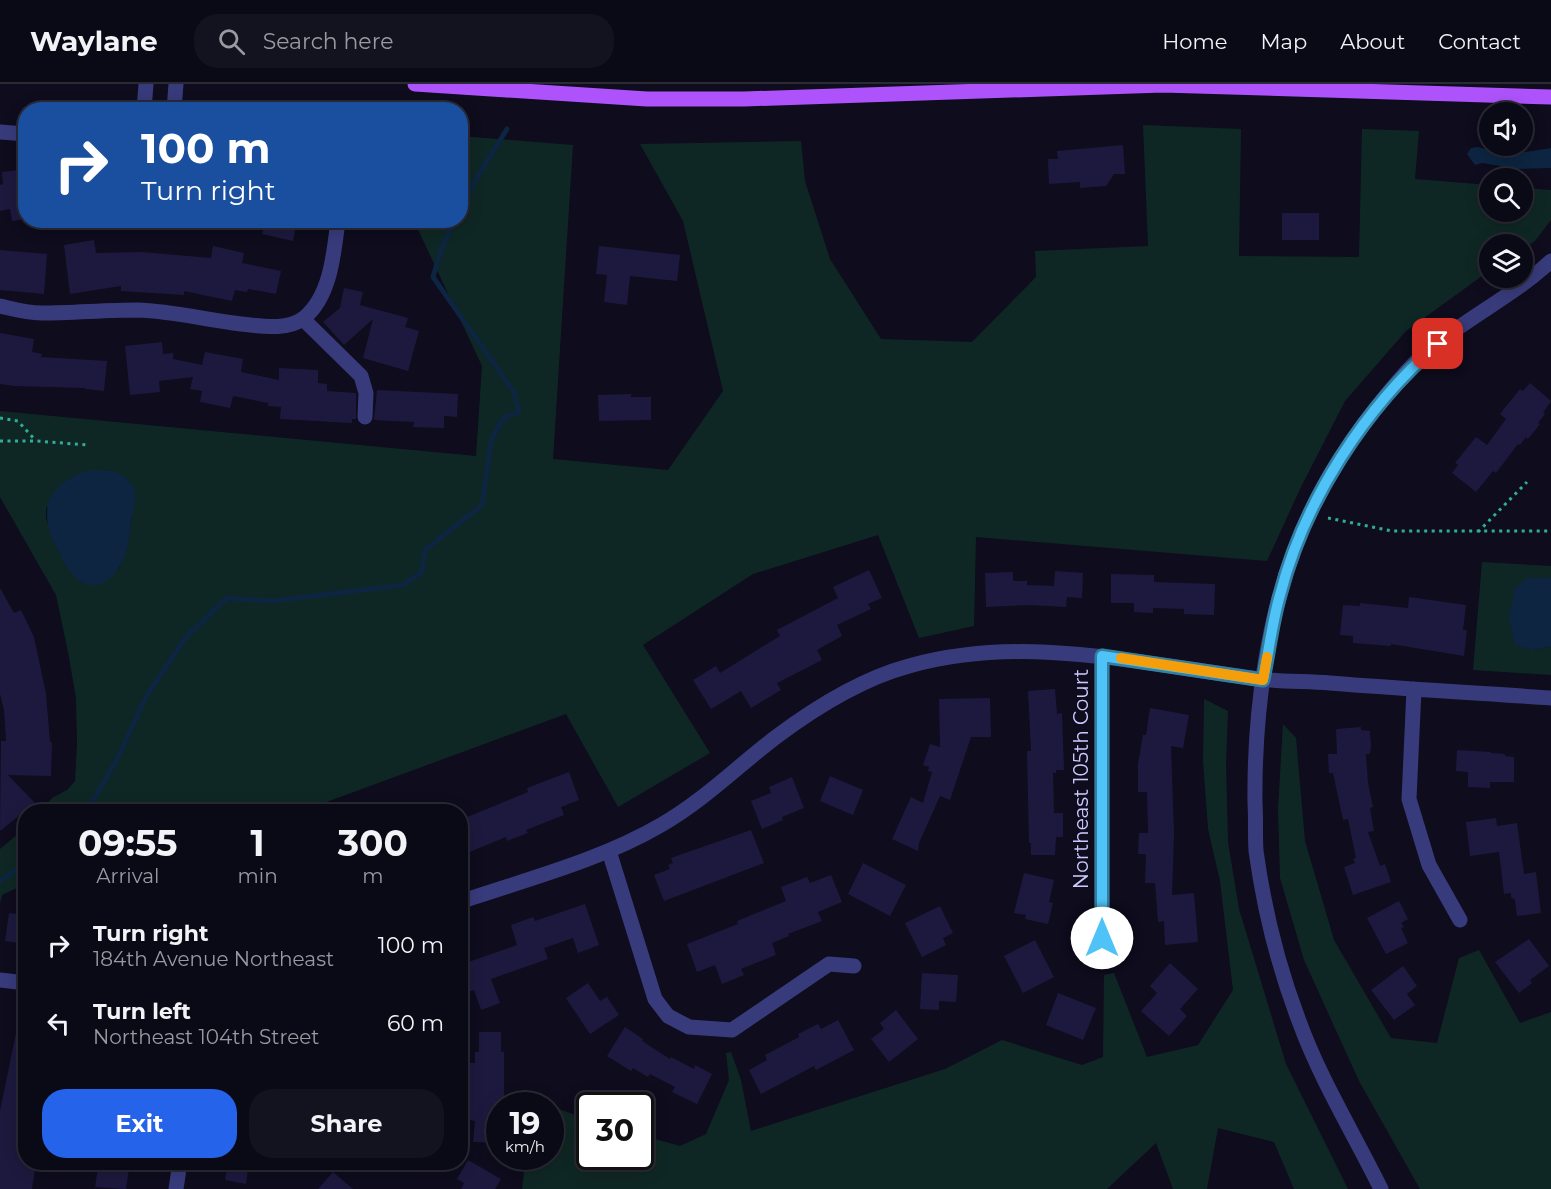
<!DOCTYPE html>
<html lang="en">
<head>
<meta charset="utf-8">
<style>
  :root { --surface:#0a0916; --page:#13121f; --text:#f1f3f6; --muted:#999aa1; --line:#2a2a35; --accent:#2563eb }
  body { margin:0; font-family:Montserrat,sans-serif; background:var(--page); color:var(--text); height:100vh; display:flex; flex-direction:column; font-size:22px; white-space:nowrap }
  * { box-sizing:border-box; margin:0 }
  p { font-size:20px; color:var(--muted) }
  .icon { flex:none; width:33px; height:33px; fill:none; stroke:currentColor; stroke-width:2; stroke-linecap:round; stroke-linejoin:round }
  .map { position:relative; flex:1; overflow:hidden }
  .panel { position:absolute; left:18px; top:720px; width:450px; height:366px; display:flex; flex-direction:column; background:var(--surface); border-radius:24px; box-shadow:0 3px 15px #0003,0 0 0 2px var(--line) }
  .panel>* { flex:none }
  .top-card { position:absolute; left:18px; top:18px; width:450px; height:126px; border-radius:24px; box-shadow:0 3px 15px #0003,0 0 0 2px var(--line); background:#1a4fa0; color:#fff; overflow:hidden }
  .buttons { position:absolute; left:1479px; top:18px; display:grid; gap:12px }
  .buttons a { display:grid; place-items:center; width:54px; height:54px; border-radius:50%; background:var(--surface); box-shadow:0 3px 15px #0003,0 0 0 2px var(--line); font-size:30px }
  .speed { position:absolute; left:486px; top:1008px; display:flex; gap:12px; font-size:30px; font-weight:700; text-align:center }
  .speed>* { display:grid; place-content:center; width:78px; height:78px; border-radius:50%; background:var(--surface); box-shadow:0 3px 15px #0003,0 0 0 2px var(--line); line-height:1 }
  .speed small { font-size:15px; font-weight:400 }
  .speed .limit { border:3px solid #111; border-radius:9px; background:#fff; color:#111 }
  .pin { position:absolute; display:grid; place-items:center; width:51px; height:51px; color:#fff; margin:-26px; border-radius:12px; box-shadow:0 3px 9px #0006 }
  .me { position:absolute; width:66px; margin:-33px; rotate:0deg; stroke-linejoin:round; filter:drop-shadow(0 0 4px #0008) }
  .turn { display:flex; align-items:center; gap:21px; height:126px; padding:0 24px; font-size:27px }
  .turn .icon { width:78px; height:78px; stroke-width:2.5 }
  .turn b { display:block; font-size:42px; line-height:51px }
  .eta { display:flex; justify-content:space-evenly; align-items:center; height:102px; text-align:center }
  .eta b { font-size:36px; font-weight:700; line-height:42px }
  .cta { display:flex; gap:12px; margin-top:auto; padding:12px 24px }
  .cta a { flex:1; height:69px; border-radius:24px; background:var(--accent); color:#fff; font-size:24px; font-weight:700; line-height:69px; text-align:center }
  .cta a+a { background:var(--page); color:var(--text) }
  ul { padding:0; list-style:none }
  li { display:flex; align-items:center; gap:18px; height:78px; padding:0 24px }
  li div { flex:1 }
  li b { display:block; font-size:22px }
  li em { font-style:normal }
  header { display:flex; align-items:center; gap:36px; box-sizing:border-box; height:84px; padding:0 30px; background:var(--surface); border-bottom:2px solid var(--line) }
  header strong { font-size:28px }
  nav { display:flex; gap:33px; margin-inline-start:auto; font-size:21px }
  .search { width:420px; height:54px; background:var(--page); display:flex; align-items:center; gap:15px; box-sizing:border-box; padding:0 21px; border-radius:24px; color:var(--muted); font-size:22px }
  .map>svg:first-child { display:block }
  .green { fill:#0f2724; fill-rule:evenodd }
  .water { fill:#0d2541 }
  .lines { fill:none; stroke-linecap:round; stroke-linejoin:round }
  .stream { stroke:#0d2541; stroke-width:5 }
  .building { fill:#1d193e }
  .path { stroke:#30ac99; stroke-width:3; stroke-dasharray:3 4.5; stroke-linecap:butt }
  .minor { stroke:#383b7b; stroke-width:15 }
  .major { stroke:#ae53fb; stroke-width:15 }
  .route-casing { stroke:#337fa1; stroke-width:15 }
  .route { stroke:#4fc3f7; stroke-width:10 }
  .slow { stroke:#f59e0b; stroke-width:10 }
  .labels { text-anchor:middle; stroke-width:4.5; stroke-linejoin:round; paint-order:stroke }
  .street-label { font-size:20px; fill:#cbcafe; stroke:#0e0c1d }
</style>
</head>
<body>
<header>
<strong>Waylane</strong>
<div class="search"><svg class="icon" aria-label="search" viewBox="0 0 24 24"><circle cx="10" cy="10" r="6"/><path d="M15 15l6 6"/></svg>Search here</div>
<nav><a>Home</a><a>Map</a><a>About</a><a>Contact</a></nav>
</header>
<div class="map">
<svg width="1551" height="1105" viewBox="0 0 1551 1105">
  <rect width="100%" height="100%" fill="#0e0c1d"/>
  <path class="green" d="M1143,41L1241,45L1239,172L1359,173L1362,45L1419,47L1415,95L1489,101L1490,128H1522L1523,104L1551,106V136L1535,157L1523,165L1522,160H1490L1489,187L1406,247L1345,317L1301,403L1267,477L976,453L974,542L919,554L878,451L753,490L643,561L710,669L618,723L566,630L302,727H41L52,714L67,706L75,697L77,660L76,614L68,568L56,511L0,413V327L476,372L482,282L414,137L460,136L461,52L573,61L553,375L668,386L723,307L683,137L640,60L801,57L805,97L830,175L881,255L972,258L1036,193L1035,167L1148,162ZM109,386L133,425L126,468L118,486L55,460L46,434V425C70,396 70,387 109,386Z
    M1482,478L1551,482V494H1528L1533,566L1551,562V591L1473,586Z
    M1204,615L1228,627L1226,680L1228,758L1239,825L1286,980L1348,1105H1294L1274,1058L1218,1044L1207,1105H1173L1156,1059L1107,1105H522L526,1073L550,1072L551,1022L589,1036L590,1072H640L641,1051L680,1062L706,1050L729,996L726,969L731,968L741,996L751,1047L945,985L1002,956L1082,981L1103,973L1104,891L1114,889L1147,973L1198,961L1233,906L1220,797L1208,745L1203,677Z
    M1283,640L1296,654L1305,757L1334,856L1391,954L1437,959L1459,874L1479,866L1520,939L1551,928V1105H1420L1359,997L1304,876L1280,794L1278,725Z
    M25,744V800L2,811L0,820V765Z"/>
  <path class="water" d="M1478,63C1510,72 1519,69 1551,64V84L1518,85L1482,79L1475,81L1467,70L1471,64Z
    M109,386C120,389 129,394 134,405C137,414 133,428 131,437C130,447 129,459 126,469C117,494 95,515 72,490C66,484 62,474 58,466C45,442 39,415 66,397C72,393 79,389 86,387C93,385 102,387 109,386Z
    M1528,494H1551V562L1533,566L1515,561L1509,533L1515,503Z"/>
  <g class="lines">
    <path class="stream" d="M460,126L477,93L507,45
      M82,728L96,712L117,675L147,611L186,553L227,514L273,517L403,501L422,488L425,466L482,421L491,357L503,334L519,328L514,308L433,193L441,166L455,136
      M0,797L26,779"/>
  </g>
  <path class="building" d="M1123,61L1125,90H1114L1106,102L1080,104V98L1049,100L1048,75H1058L1057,67Z
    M26,85V135L12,137L10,125L0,127V101L3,100L2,88Z
    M1282,129H1319V156H1282Z
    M266,136H297L293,157L262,150Z
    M94,156L96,169L142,168L211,174L213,162L244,169L242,179L281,187L276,210L248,205L247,208L235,206L232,217L184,207V211L121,207V202L70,210L64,161Z
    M599,162L680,171L677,197L630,192L627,221L604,218L607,191L596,190Z
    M0,166L47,170L44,210L0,206Z
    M344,204L363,208L360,221L408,234L405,243L419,247L408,287L363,274L373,235L344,261L323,238L340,224Z
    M0,249L34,255L32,268L42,270L41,273L107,277L104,307L85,305V304L15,302L0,300Z
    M162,258L163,270L173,269V275L202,281L205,268L243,275L241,288L279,296V284L318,286V299L327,300V307L356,309V335H352V339L280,335L281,323L268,322V319L233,312L230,324L200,318L202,307L190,305L193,293L159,297L160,308L130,311L125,262Z
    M1530,299L1551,317L1543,329L1545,330L1538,339L1540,340L1528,355L1526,353L1520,361L1518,360L1496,389L1493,387L1476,408L1452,389L1458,381L1455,379L1476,353L1487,361L1506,335L1500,330L1520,305L1523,307Z
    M377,306L458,310L457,333L444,332V344L413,343L414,338L374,336Z
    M631,310V313H651V336L599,337L598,311Z
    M869,486L882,514L868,520L871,525L837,541L842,552L817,566L822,576L777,599L781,606L751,624L741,607L711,625L693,596L716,582L720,589L780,552L777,546L838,514L833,503Z
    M1055,487L1083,489L1082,514L1067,513L1066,523L1029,521L986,523L985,489L1013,488V497H1027V501L1054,502Z
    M1111,490L1154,491V498L1215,500L1214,531L1184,530V525L1153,524V529L1134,528V519H1111Z
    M0,504L14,529L21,526L34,553L46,610L50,658H52L51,692L8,691L35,719L0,747L1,657H6L4,626L0,610Z
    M1409,513L1466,521L1463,546H1467L1464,572L1391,560V562L1353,559V552L1340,551L1343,521L1360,522V519L1408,524Z
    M1055,605L1057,630L1062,629L1064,686H1056V689H1053L1054,729H1063V753H1056L1055,771H1031V759H1029L1027,667H1031L1028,607Z
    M990,614L991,653H971L950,716L940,712L919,759L918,767L892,755L911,713L923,719L932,688L928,687L929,683L923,681L930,660L940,663L939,615Z
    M1150,624L1189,631L1183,664L1171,662L1174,750L1172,811L1194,809L1198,858L1165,861L1164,837L1158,838L1155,799H1145L1146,770H1138L1139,749H1148L1147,708H1138V680L1143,651H1146Z
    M1361,643V646L1370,647L1371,662L1370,670H1366L1368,699L1373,723L1370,724L1374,747L1368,748L1380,782L1385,780L1391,798L1353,811L1344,783L1355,779L1353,775L1356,774L1348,735L1343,736L1333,689H1329L1328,670H1337L1336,645Z
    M1457,666L1491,668L1490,669L1505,670V672L1514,673V698H1490V704L1468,703V688L1456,687Z
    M569,688L579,716L561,723L564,731L526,746L528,749L507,757L506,753L460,772V736L528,708L527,704Z
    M830,692L863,706L853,731L820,717Z
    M792,693L804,724L782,733L783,736L762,745L751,717L771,709L769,703Z
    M1496,734L1497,742L1517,739L1524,790L1536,788L1541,829L1517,832L1515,816L1511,813V809L1504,810L1499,768L1470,772L1466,738Z
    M751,746L764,779L664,817L654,791L670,785L668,781L673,779L671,774Z
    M863,779L906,801L890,832L848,810Z
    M1024,789L1054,796L1049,818L1053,819L1048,840L1025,835L1026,831L1014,829Z
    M831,791L842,818L818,828L822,837L788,850L789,852L772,859L776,871L741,885L744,891L722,900L715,881L697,888L687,860L738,840L737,837L786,817L781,803L807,793L810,799Z
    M1399,817L1408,835L1401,839L1404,843L1401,844L1408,859L1386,870L1367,834Z
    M585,820L599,861L578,869L573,854L544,864L548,875L491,895L500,919L481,926L474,906L460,911V881L517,861L511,841L533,833L535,837Z
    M940,822L953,849L943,854L946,861L922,873L905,839Z
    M9,829L26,831V860L5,857Z
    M1529,855L1549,882L1530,896L1532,899L1519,909L1495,878Z
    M1035,856L1054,893L1023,909L1004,872Z
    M1170,879L1198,905L1180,925L1187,932L1169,952L1141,927L1157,909L1150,902Z
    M1403,882L1417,902L1407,910L1415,921L1394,936L1371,906Z
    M922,889L958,891L956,918L939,917V926L920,925Z
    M588,899L600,917L607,913L619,931L590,950L566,914Z
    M1058,909L1096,924L1083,956L1046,941Z
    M896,926L918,955L889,978L871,955L884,945L880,939Z
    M838,936L854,966L816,986L814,982L761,1010L749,986L767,976L765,971L799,953L798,950L818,940L821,945Z
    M18,939H26V1078H35V1085L32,1105H0V1027Z
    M625,943L643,955L642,957L670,975L671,973L694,985L695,981L712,990L697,1020L672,1008L675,1003L650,990L648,993L633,984L631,987L607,972Z
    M479,948H501V968H504V1022H500V1059L473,1058L475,1037L470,1036V1034H461L462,1018H464L465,979H475V968H479Z
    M468,1076L501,1095L495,1105H461L464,1099L457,1095Z
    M99,1078H130L126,1105L95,1103Z
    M228,1078H249L246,1100L225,1096Z
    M333,1088L353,1105H318Z"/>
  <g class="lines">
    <path class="path" d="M0,334L18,337L36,357
      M0,357H36L88,361
      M1328,434L1392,447H1551
      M1478,448L1527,398"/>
    <path class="minor" d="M144,26L146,0
      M174,26L176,0
      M0,48L26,50
      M0,222C13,225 27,229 41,229C73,229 105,226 137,226C173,227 206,236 241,240C261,242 287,247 304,234C331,212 334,168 338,136
      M303,235L361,292L366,309L365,333
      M1102,572V853
      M1414,605L1409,715L1429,781L1460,836
      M609,767L655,915L668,932L689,943L732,946L829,880L854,882
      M460,818C527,795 599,777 661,741C703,717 738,682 776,653C816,623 861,595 909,582C1026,549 1144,581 1261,595C1284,598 1307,597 1330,599C1404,605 1477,609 1551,614
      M0,896L26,899
      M176,1105L180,1078
      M1381,1105C1354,1050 1320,995 1299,937C1278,882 1264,825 1256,767C1255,751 1256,734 1255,719C1254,629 1267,529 1302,447C1327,388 1365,334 1407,287C1448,242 1507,218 1551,177"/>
    <path class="major" d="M415,0L647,15H744L1163,1L1551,13"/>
  </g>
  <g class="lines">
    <g class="route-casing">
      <path id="route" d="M1102,854V572L1263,596C1269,567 1272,538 1280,511C1304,417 1365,323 1438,260"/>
    </g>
    <use href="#route" class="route"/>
    <path class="slow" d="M1121,574L1263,596L1267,573"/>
  </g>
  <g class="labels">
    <g class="street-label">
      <text transform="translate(1081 695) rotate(-90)" y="7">Northeast 105th Court</text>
    </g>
  </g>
</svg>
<div class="buttons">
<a><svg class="icon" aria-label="sound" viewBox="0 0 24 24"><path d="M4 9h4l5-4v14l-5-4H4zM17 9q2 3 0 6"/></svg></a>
<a><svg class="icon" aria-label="search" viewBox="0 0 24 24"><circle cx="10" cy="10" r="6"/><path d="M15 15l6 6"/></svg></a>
<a><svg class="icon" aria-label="layers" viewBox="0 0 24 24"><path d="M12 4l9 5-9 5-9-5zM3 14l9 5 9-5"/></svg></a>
</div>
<div class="speed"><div>19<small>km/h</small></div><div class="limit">30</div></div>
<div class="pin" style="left:1438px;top:260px;background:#d93025"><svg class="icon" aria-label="arrive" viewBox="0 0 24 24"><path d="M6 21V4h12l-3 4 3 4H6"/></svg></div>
<svg class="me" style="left:1102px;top:854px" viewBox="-20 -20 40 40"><circle r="19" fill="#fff"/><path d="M0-13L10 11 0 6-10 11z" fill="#4fc3f7"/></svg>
<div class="top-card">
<div class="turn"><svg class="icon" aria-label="right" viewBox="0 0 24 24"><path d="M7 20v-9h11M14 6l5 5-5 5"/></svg><div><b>100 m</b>Turn right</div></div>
</div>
<section class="panel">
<div class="eta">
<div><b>09:55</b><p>Arrival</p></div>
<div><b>1</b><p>min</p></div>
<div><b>300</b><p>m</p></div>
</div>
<ul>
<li><svg class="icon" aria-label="right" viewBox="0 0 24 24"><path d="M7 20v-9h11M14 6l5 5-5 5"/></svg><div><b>Turn right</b><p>184th Avenue Northeast</p></div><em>100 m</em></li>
<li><svg class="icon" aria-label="left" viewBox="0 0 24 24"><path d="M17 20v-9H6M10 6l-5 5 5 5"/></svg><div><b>Turn left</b><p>Northeast 104th Street</p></div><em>60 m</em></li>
</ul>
<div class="cta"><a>Exit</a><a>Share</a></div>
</section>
</div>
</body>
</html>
